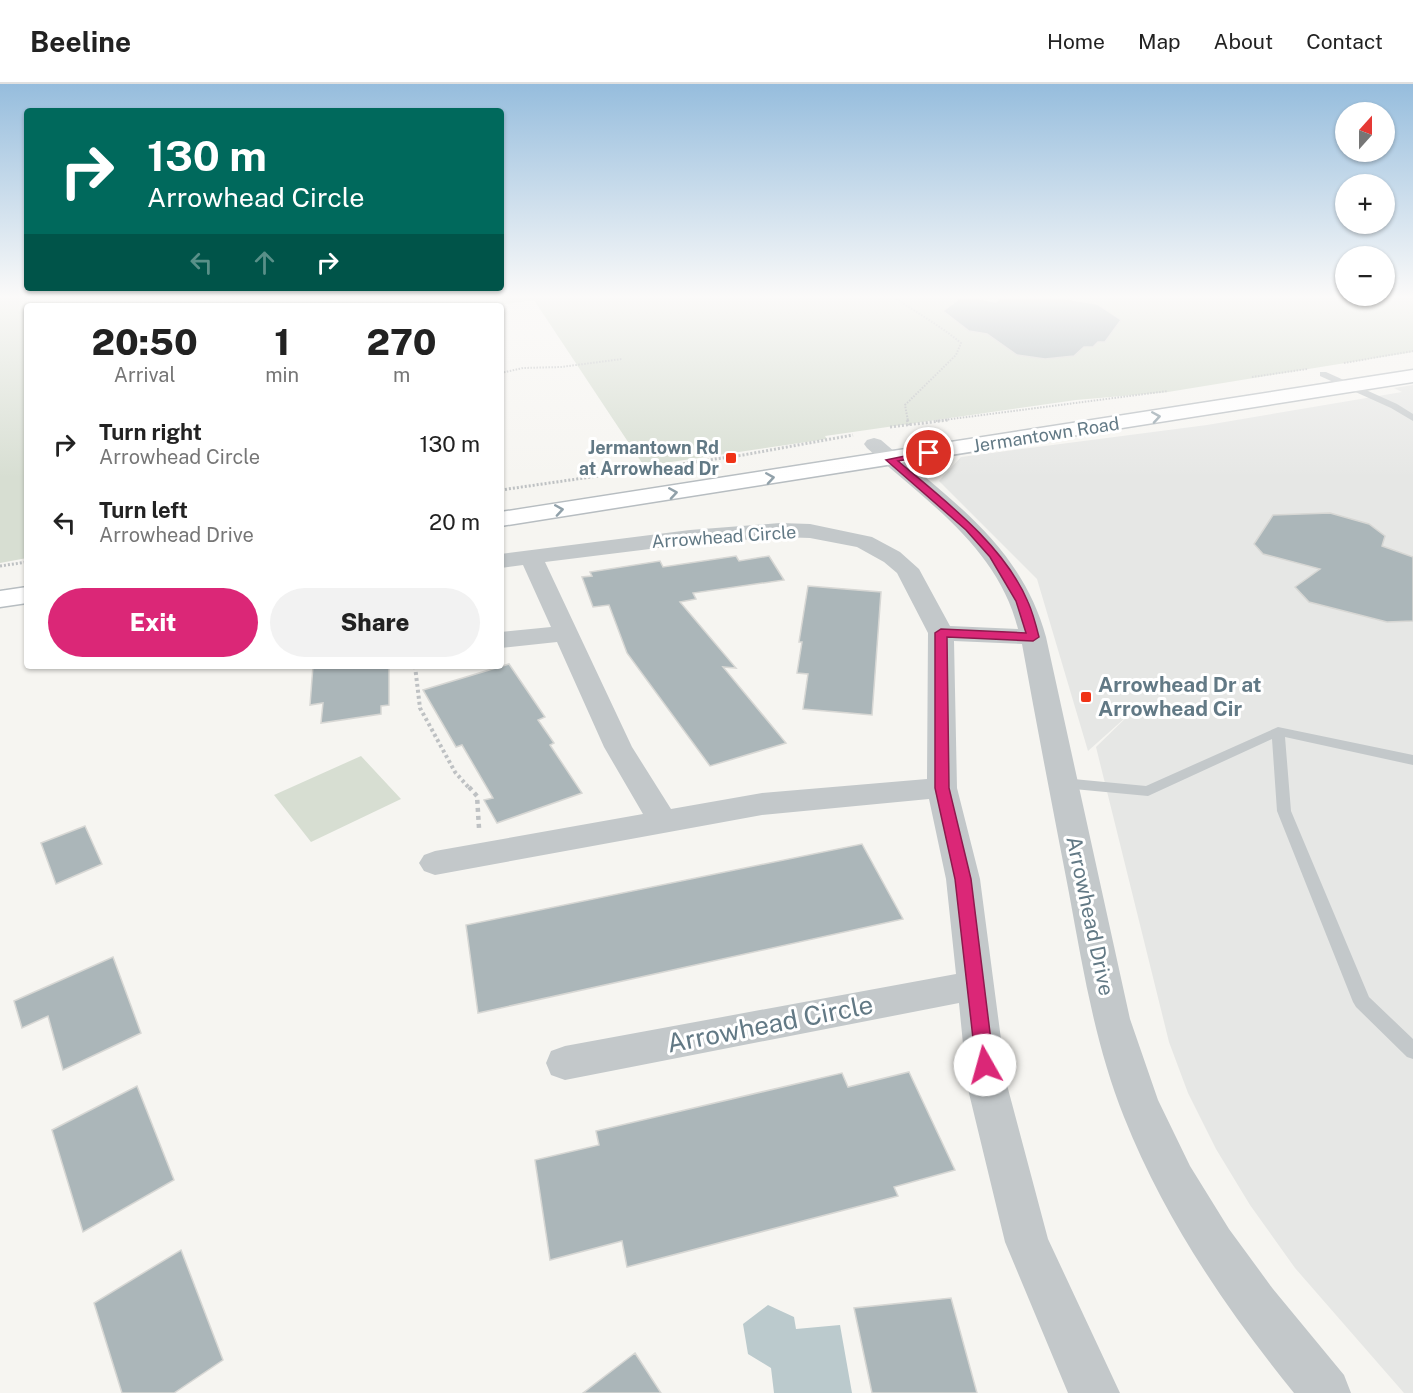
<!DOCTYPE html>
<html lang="en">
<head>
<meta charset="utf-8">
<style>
  :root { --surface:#fff; --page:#f2f2f2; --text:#222; --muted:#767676; --line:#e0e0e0; --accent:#db2777 }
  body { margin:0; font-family:"Public Sans",sans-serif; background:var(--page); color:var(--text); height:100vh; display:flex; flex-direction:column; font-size:22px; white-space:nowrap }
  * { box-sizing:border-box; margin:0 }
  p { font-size:20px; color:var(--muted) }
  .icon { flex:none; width:33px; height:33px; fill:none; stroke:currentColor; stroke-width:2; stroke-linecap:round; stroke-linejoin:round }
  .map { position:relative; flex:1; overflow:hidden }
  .sheet { position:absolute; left:24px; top:219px; width:480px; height:366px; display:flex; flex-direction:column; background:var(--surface); border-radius:6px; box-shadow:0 2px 4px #0004 }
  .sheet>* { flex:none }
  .banner { position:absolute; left:24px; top:24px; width:480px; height:183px; border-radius:6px; box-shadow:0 2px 4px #0004; background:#00695c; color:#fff; overflow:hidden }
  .needle { width:39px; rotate:21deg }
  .buttons { position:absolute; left:1335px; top:18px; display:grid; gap:12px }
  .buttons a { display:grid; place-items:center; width:60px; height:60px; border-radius:50%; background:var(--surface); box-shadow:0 2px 4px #0004; font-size:30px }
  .pin { position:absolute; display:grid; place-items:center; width:51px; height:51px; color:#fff; margin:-26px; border:3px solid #fff; border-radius:50%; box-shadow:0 2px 6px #0007 }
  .me { position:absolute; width:66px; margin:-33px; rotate:353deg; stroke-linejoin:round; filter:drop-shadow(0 0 4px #0008) }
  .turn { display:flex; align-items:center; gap:21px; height:126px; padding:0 24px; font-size:27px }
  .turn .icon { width:78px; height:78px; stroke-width:2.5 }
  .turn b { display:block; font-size:42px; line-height:51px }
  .lanes { display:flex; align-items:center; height:57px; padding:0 24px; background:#0003; justify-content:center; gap:30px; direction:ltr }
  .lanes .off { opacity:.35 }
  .eta { display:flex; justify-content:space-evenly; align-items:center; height:102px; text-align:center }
  .eta b { font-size:36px; font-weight:800; line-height:42px }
  .button { display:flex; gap:12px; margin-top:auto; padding:12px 24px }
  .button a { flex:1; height:69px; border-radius:36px; background:var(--accent); color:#fff; font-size:24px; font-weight:800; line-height:69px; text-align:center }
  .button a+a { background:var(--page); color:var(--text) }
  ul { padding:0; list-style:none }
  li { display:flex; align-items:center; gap:18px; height:78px; padding:0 24px }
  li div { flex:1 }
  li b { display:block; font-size:22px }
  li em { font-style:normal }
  header { display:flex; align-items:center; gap:36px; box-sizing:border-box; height:84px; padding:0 30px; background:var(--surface); border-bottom:2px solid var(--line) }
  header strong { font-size:28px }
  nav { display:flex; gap:33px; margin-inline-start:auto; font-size:21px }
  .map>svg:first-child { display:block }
  .built { fill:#e6e7e5 }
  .green { fill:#d7ded2 }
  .water { fill:#bbcacd }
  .building { fill:#abb6b9; stroke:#d7d7d4; stroke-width:1.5 }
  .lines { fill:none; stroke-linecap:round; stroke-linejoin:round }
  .secondary-casing { stroke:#b7bdc1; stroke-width:3 }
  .path-far3 { stroke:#bec1c3; stroke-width:2; stroke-dasharray:1.5 1.5; stroke-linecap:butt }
  .path-far2 { stroke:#bec1c3; stroke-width:3; stroke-dasharray:2 2; stroke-linecap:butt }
  .path-far1 { stroke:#bec1c3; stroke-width:4; stroke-dasharray:3 3; stroke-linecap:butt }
  .path { stroke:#bec1c3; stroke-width:4.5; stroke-dasharray:4 4; stroke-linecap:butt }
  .service { fill:#c3c8ca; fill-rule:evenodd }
  .minor { fill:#c3c8ca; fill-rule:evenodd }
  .secondary { fill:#fff; fill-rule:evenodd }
  .oneway { stroke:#91a1aa }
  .route { fill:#db2777; stroke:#8e194d; stroke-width:1.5 }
  .poi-dot { fill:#f03317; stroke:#fff; stroke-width:2 }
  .labels { text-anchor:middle; stroke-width:6; stroke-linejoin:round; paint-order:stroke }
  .far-street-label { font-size:18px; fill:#627985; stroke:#fff }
  .far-poi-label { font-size:18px; font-weight:bold; fill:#627985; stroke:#fff; text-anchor:end }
  .poi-label { font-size:21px; font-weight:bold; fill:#627985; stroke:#fff; text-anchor:start }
  .street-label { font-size:21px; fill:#627985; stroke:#fff }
  .near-street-label { font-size:26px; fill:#627985; stroke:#fff }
</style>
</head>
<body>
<header>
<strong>Beeline</strong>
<nav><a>Home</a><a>Map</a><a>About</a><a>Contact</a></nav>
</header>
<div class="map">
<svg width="1413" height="1309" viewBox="0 0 1413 1309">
  <rect width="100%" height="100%" fill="#f6f5f1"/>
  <path class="built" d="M1413,301V1309H1404L1295,1184L1250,1121L1216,1065L1188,1009L1169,958L1096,663L1135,625L1088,667L1037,495L939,397L961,373L1207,341L1402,308L1394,304Z"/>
  <path class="green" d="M0,211H1413V268L1168,308L1076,316L825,352L827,355L644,382L534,216L492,222H27V474L0,479Z
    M361,672L401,715L311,758L274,711Z"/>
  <path class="water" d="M768,1221L794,1233L796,1245L840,1241L852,1309H774L771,1284L748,1270L743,1240Z"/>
  <path class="building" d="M1004,211H1042L1097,220L1121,236L1105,258H1098L1093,263H1084L1074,272L1045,275L1017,271L987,250L969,247L943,227L963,212L996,218Z
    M1330,429L1369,440L1385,452L1382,462L1413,473V537L1387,538L1309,518L1295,503L1320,485L1263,470L1254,460L1273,431Z
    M736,472L739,477L769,472L784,496L693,509L696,515L680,518L736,584L723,583L786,659L710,682L627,569L609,521L593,523L582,493L592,492L590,488L660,477L663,483Z
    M808,502L881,508L872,631L803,625L808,590L797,589L802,558H799Z
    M509,580L545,633L538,636L554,659L550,661L582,709L497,739L484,716L493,714L462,661L456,663L423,606Z
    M313,582H389V621L381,622V630L321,639L323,619L310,621Z
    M85,742L102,780L56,800L41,759Z
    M862,760L903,835L478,929L466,841Z
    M113,873L141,949L63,986L48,932L22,944L14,917Z
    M909,988L955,1086L894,1103L898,1112L627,1183L622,1157L550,1176L535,1076L599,1061L596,1047L842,989L848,1003Z
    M137,1002L174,1096L83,1148L52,1046Z
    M181,1166L223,1276L174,1309H122L94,1219Z
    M951,1214L977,1309H872L854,1224Z
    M635,1269L661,1309H583Z"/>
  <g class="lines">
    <g class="secondary-casing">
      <path id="secondary" d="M1413,286V298L501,442V428Z
        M27,503V519L0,523V507Z"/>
    </g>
    <path class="path-far3" d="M891,211C915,228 938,240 961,259L956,271L905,321L908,337
      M1344,279L1413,267
      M501,289L523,284L561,283L622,275
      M1252,293L1307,285
      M936,337L1168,307"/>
    <path class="path-far2" d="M907,336L910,341
      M890,343L948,336
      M501,406L743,371L853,351
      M0,482L27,478"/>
    <path class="path-far1" d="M415,582L420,624L455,688L470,705"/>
    <path class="path" d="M469,703L477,712L479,744"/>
    <path class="service" d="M1320,288H1326L1397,320L1413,330V337L1391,324L1320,292Z
      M1278,643L1413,671V681L1285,653L1291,727L1369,913L1413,955V975L1407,973L1356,923L1353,918L1277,727L1272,655L1148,712L1063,704L1056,699L1063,694L1146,702Z"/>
    <path class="minor" d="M874,354L881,356C949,415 1021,461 1046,553L1130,935L1158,1016L1190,1082L1229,1145L1273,1205L1344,1291L1351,1309H1294C1226,1225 1164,1134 1124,1033C1095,960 1083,885 1069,809C1053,726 1037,643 1022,560L954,557L957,704L980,795L1007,1001L1048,1155L1120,1309H1068L1005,1158L967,1001L959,919L565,996L551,991L546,979L551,967L565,962L956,890L946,795L929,715L762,731L435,791L424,787L419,779L424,771L435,767L643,730L604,663L557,558L501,564V548L551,543L523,481L501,484V470L690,446L780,439L810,440L872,453L900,468L919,485L950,542L1018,545C998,464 926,417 867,364L864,360L867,356ZM780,453L810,454L857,463L884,478L897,489L928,549L927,695L762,709L671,725L632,663L545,478L690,460Z"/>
    <use href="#secondary" class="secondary"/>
  </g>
  <defs><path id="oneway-chevron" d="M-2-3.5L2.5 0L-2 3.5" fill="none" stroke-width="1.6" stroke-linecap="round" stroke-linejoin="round" transform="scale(1.5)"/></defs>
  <g class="oneway">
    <use href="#oneway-chevron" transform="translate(1156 333) rotate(-9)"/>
    <use href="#oneway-chevron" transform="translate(770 394) rotate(-9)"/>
    <use href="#oneway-chevron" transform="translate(673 409) rotate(-9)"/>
    <use href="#oneway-chevron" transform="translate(559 426) rotate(-9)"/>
  </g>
  <linearGradient id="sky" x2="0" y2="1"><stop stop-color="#96bddd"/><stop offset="0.54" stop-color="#fbfaf9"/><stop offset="1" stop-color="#fbfaf9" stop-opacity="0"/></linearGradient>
  <rect width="1413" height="394" fill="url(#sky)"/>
  <path class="route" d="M929,367L934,369L932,371L898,377C944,416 1004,461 1028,518C1033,529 1036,541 1039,553L1033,557L947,553L949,704L971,795L994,981L992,987L985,989L978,987L976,981L955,795L935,704V549L941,545L1026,549L1016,517L990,473L966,446L886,376Z"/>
  <g class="poi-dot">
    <rect x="725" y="368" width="12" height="12" rx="3"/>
    <rect x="1080" y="607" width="12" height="12" rx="3"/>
  </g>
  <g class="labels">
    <g class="far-street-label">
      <text transform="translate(1046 351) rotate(-9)" y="6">Jermantown Road</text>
      <text transform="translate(724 453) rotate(-4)" y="6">Arrowhead Circle</text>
    </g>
    <g class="far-poi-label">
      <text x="719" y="370">Jermantown Rd<tspan x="719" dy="21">at Arrowhead Dr</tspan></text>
    </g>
    <g class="poi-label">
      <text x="1098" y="608">Arrowhead Dr at<tspan x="1098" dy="24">Arrowhead Cir</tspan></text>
    </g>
    <g class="street-label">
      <text transform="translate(1090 832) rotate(78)" y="7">Arrowhead Drive</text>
    </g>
    <g class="near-street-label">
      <text transform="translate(770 940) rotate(-11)" y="9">Arrowhead Circle</text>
    </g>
  </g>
</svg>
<div class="buttons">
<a><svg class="needle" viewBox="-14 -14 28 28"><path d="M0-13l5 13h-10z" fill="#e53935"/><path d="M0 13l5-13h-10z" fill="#767676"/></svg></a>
<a>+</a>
<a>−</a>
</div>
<div class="pin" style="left:929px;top:369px;background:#d93025"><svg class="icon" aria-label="arrive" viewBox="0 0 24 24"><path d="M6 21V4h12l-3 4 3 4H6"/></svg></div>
<svg class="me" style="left:985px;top:981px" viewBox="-20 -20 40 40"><circle r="19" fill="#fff"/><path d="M0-13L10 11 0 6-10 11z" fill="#db2777"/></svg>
<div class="banner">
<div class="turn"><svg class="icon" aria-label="right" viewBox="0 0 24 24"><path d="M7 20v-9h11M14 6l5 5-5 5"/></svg><div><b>130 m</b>Arrowhead Circle</div></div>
<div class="lanes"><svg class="icon off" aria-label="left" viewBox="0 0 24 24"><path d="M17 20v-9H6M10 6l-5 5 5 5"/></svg><svg class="icon off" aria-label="ahead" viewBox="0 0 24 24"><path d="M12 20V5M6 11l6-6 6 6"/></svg><svg class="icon" aria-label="right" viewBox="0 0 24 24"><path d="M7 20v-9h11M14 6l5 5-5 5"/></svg></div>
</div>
<section class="sheet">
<div class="eta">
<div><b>20:50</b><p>Arrival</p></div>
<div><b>1</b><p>min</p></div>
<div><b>270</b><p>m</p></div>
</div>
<ul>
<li><svg class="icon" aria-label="right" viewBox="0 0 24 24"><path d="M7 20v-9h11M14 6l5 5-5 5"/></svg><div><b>Turn right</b><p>Arrowhead Circle</p></div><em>130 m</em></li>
<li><svg class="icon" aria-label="left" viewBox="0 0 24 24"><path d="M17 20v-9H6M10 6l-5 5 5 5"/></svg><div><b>Turn left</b><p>Arrowhead Drive</p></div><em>20 m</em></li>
</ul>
<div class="button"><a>Exit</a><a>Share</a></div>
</section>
</div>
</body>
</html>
